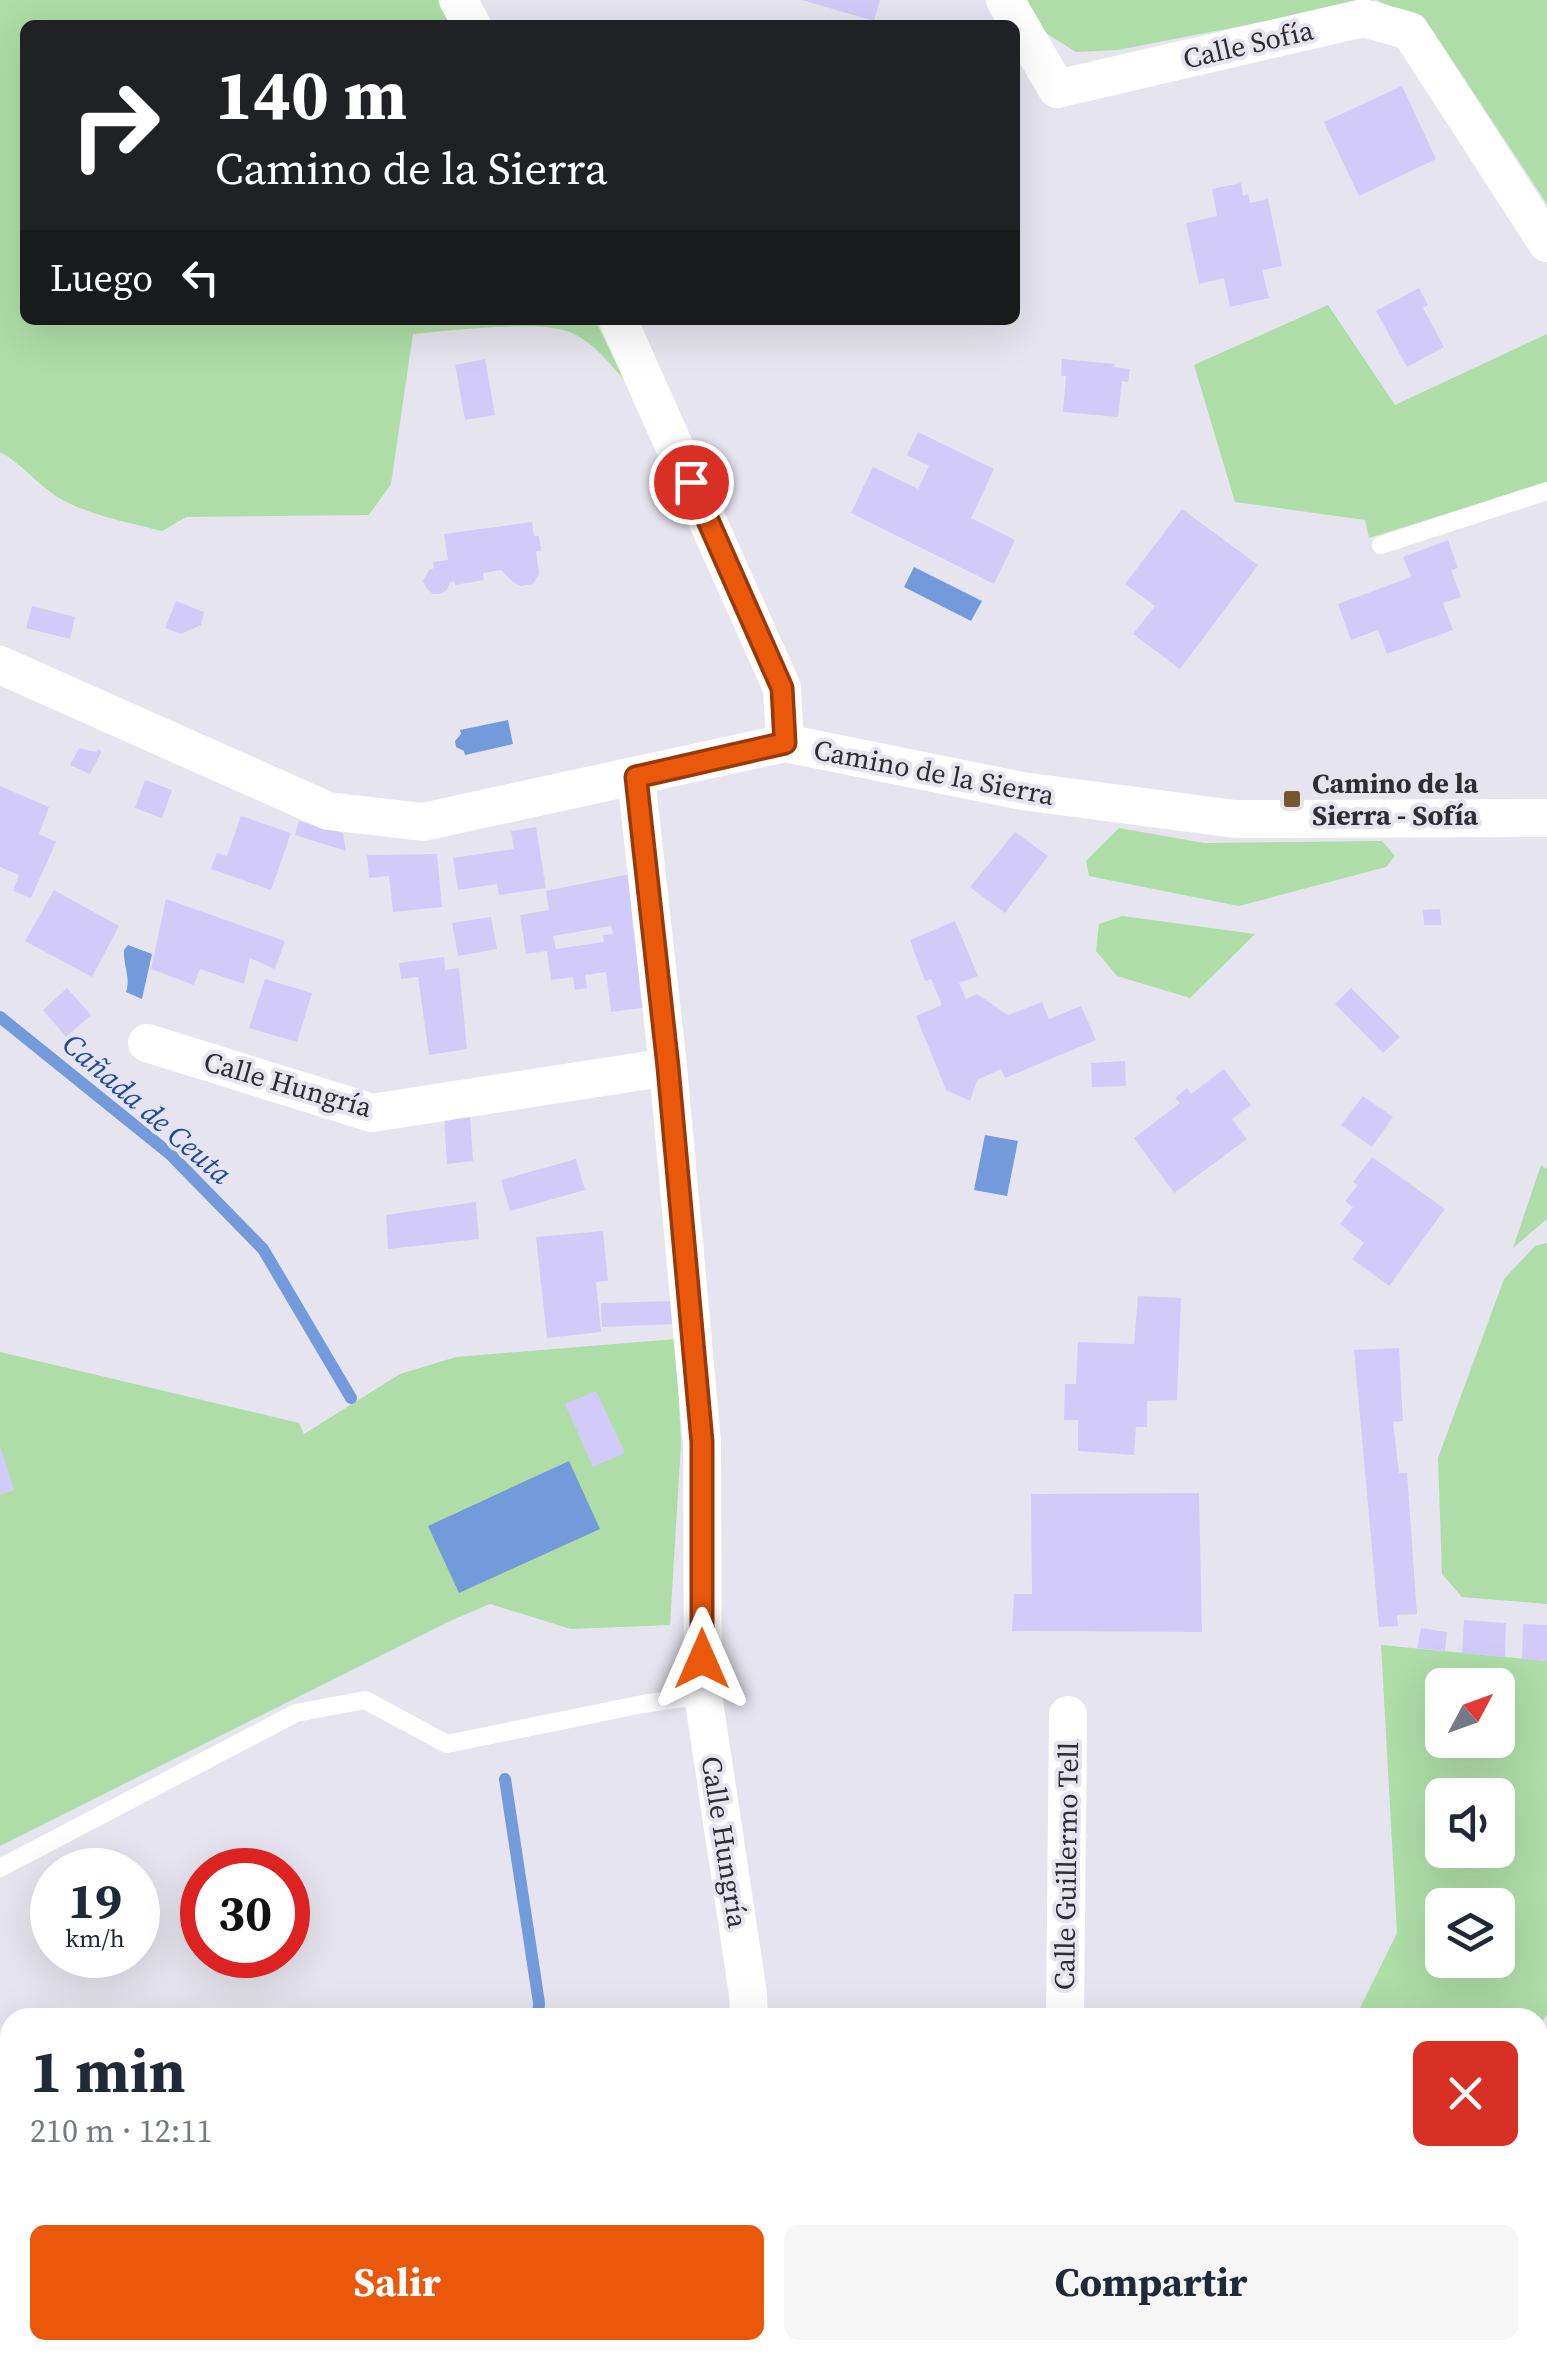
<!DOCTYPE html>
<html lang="es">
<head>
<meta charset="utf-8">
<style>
  :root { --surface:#fff; --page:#f6f6f7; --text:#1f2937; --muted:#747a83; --accent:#ea580c }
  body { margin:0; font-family:"Source Serif 4",serif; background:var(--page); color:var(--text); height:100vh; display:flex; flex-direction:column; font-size:38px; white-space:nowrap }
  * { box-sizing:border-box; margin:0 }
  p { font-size:32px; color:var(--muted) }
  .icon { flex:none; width:55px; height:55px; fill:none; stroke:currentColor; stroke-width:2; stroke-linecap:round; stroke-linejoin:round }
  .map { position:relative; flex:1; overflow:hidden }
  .drawer { position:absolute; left:0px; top:2008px; width:1548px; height:352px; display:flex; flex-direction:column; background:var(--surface); border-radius:30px 30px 0 0; box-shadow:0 10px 40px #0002 }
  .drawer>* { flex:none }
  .banner { position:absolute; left:20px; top:20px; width:1000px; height:305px; border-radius:15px; box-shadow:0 10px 40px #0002; background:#202124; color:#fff; overflow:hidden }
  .needle { width:65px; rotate:49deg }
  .tools { position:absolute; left:1425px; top:1668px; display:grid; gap:20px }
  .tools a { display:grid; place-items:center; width:90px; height:90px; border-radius:15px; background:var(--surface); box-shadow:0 10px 40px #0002; font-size:50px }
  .speed { position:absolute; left:30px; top:1848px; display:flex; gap:20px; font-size:50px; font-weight:700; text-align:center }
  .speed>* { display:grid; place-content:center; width:130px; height:130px; border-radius:50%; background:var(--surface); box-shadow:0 10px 40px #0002; line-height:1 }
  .speed small { font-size:25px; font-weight:400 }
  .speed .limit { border:15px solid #d22; background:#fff; color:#111 }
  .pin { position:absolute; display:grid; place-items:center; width:85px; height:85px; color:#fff; margin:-42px; border:5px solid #fff; border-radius:50%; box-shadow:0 2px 10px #0007 }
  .me { position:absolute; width:110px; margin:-55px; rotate:0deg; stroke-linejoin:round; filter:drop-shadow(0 0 8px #0008) }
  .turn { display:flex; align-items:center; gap:35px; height:210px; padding:0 30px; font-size:45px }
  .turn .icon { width:130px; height:130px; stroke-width:2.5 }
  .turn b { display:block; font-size:70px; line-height:85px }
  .then { display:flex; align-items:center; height:95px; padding:0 30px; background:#0003; gap:20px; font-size:38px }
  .round { display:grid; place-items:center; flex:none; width:105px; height:105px; border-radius:15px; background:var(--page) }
  .head { display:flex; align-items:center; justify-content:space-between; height:170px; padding:0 30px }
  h1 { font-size:60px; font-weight:700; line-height:75px }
  .button { display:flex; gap:20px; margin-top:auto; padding:20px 30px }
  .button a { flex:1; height:115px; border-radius:15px; background:var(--accent); color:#fff; font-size:40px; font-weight:700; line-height:115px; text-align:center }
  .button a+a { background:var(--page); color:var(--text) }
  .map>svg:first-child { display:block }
  .green { fill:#aedda7; fill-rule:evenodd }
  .water { fill:#739adb }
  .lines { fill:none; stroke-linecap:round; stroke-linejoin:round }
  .stream { stroke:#739adb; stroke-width:12 }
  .building { fill:#d2cbf9; fill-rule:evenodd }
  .path { stroke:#8a8990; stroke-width:6; stroke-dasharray:8 8; stroke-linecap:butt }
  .service { stroke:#fff; stroke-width:18 }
  .minor { stroke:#fff; stroke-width:38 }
  .route-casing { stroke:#983908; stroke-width:25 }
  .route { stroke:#ea580c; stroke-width:18 }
  .poi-dot { fill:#77552d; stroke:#e6e5ef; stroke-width:4 }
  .labels { text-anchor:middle; stroke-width:8; stroke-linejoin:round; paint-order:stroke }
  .street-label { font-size:28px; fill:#2e2d31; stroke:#e6e5ef }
  .poi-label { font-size:28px; font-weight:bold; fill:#2e2d31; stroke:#e6e5ef; text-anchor:start }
  .water-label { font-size:30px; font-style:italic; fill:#1f4b99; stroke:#e6e5ef }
</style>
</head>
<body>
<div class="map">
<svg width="1547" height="2359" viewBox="0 0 1547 2359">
  <rect width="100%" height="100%" fill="#e6e5ef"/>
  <path class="green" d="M0,0H438L450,25H25V320H595L625,381C609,363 594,343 572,333C542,319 449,331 413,334L391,484L369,515L186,517L162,531C130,523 84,514 56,496C36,483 21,463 0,452Z
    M1024,0H1375L1118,50L1076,52L1038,28Z
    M1377,0H1547V204L1431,28Z
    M1328,305L1395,405L1547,334V482L1369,538L1365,520L1235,502L1194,365Z
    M1119,828L1204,843L1382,841L1395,856L1386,867L1239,906L1089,876L1086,861Z
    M1122,916L1255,934L1190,998L1117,976L1096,951L1099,924Z
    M1541,1165L1547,1169V1219L1513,1248Z
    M1547,1243V1604L1462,1597L1442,1574L1438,1458L1504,1279L1535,1246Z
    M676,1339L681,1444L670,1625L571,1629L490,1604L450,1621L0,1846V1352L299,1423L304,1434L400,1374L456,1357Z
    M1381,1645L1547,1661V2015L1538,2025V2018H1355L1397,1933ZM1442,1685H1498V1740H1442ZM1442,1795H1498V1850H1442ZM1442,1905H1498V1960H1442Z
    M1321,2350H1533L1535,2359H1321Z"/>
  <path class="water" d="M914,567L982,601L971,621L904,587Z
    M508,720L513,744L465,755L464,751L456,747L455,741L461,734L460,730Z
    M128,945L152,954L142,999L126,992C131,978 123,965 124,950Z
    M985,1135L1018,1141L1007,1196L974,1190Z
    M569,1461L600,1529L459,1593L428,1526Z"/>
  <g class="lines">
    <path class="stream" d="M0,1017L170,1154L263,1249L351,1398
      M505,1779L539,2003L538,2018
      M389,2359L396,2350"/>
  </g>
  <path class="building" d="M802,0H880L874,21Z
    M1402,86L1436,159L1359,196L1324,122Z
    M1241,183L1243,196L1248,194L1250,203L1268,199L1282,266L1262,270L1269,298L1230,307L1224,278L1199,284L1186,223L1217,216L1212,189Z
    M1419,288L1428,305L1423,308L1444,347L1407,367L1376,311Z
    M485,359L495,415L465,420L455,365Z
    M1062,359L1115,364L1114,367L1130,369L1128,382L1122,381L1118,417L1063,412L1066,376H1061Z
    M918,432L994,469L971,518L1015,540L994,584L851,513L873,467L918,489L929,466L907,455Z
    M1182,509L1258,565L1180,669L1133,634L1155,606L1125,584Z
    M532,522L534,536H539L541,551H536L539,574L533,584L521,586L513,582L501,570L483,573L484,580L455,585L454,581L450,582L447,590L440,594H433L426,588L423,581L429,570L434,568L433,562L448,560L444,534Z
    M1448,540L1458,568L1451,570L1461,597L1443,603L1453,630L1387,654L1378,630L1351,640L1338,604L1411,577L1403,557Z
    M176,601L204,612L201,625L181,634L165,628Z
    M32,606L75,617L70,639L26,628Z
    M79,748L96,752L98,749L102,751L90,774L70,765Z
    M145,780L172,790L162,818L135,808Z
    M0,786L49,807L39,834L56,842L31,898L13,891L19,875L0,867Z
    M241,816L291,833L271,890L211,869L217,853L227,856Z
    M299,821L343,833L346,851L295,835Z
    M536,827L546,888L499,895L497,884L458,890L453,858L514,849L511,831Z
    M1015,832L1048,856L1005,913L970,887Z
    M437,854L442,907L393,912L389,876L369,878L367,855Z
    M635,873L649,1007L611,1012L606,972L585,975L587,988L575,990L573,977L551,980L547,951L526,954L520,915L549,910L546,891ZM611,926L613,934L603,935L604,942L556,949L553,936Z
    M54,890L119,926L92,977L25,941Z
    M166,899L285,941L275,969L250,958L244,984L200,969L194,985L151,969Z
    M1440,909L1441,925H1424L1423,910Z
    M491,917L497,949L458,956L452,923Z
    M955,921L978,976L959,983L966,999L977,994L1008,1015L1042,1002L1049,1019L1081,1006L1096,1040L1005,1078L1001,1069L977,1080L970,1101L946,1090L916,1016L942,1005L931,979L925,981L910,940Z
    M444,957L445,970L459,968L467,1049L429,1055L418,977L401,979L399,963Z
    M265,979L312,993L297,1042L249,1028Z
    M67,988L91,1015L66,1037L43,1010Z
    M1351,988L1400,1037L1383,1053L1335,1004Z
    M1125,1061L1126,1086L1092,1087L1091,1063Z
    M1224,1069L1251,1105L1232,1119L1247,1139L1174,1193L1134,1138L1180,1103L1175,1098L1187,1088L1191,1094Z
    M1363,1096L1393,1117L1372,1147L1341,1125Z
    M470,1115L473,1161L447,1164L444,1119Z
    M1372,1157L1445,1209L1389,1286L1352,1259L1364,1243L1340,1224L1353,1207L1345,1201L1358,1185L1353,1182Z
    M576,1159L585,1190L510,1211L501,1180Z
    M476,1202L479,1239L388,1249L386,1215Z
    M603,1231L608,1281L596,1282L601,1332L547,1338L536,1237Z
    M1138,1296L1181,1298L1177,1400L1147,1401V1427H1136L1134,1455L1078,1451V1420H1064L1065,1384H1076L1078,1342L1134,1344Z
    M673,1301L675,1324L602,1327L601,1303Z
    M1399,1348L1403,1421L1393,1422L1399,1473H1407L1417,1614L1397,1615L1398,1626L1379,1627L1354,1350Z
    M596,1391L625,1453L593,1467L565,1404Z
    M0,1446L14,1490L0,1495Z
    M1199,1493L1202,1632L1012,1631L1014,1594H1032L1031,1494Z
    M1464,1620L1506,1623L1505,1657L1462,1653Z
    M1523,1624L1547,1625V1661L1522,1659Z
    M1421,1628L1447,1632L1445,1651L1417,1648Z
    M1087,2350H1132V2359H1087Z"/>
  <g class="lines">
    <path class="path" d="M1538,2071L1547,2049
      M1538,2267L1547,2316
      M609,2359L618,2350"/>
    <path class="service" d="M1381,545L1547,491
      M0,1868L296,1713L365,1700L447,1744L643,1704L703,1695"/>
    <path class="minor" d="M458,0L472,25
      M1005,0L1057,89L1363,18L1410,31L1547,243
      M618,320L782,688L785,743
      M0,665L328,811L423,822L785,743L1022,791L1235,819L1547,818
      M636,777L668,1067L702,1442L703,1695L748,1994L749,2018
      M147,1043L372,1113L668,1067
      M1065,2018L1068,1715
      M1065,2350V2359
      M752,2359L753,2350"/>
  </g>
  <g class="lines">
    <g class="route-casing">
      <path id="route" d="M691,482L782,688L785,743L636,777L668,1067L702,1442V1659"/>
    </g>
    <use href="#route" class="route"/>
  </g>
  <rect class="poi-dot" x="1282" y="789" width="20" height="20" rx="5"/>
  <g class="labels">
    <g class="street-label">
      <text transform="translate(1248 44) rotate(-13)" y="10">Calle Sofía</text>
      <text transform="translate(934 772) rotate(11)" y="10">Camino de la Sierra</text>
      <text transform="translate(288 1084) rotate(16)" y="10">Calle Hungría</text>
      <text transform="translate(725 1842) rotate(81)" y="10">Calle Hungría</text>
      <text transform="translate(1066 1866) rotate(-89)" y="10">Calle Guillermo Tell</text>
    </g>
    <g class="poi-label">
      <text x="1312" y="793">Camino de la<tspan x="1312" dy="32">Sierra - Sofía</tspan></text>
    </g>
    <g class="water-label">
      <text transform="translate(147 1109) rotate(41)" y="10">Cañada de Ceuta</text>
    </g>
  </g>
</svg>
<div class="tools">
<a><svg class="needle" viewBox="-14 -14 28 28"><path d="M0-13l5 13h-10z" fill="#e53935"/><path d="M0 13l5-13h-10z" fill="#747a83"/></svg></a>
<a><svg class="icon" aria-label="sound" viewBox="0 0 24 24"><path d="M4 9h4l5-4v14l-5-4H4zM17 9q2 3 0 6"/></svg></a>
<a><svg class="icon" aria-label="layers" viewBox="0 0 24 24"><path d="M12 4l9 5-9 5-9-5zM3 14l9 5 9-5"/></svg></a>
</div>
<div class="speed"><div>19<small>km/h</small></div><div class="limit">30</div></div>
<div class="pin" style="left:691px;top:482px;background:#d93025"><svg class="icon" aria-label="arrive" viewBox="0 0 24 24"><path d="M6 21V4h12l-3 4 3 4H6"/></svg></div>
<svg class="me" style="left:702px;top:1659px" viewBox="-20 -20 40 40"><path d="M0-17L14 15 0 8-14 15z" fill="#ea580c" stroke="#fff" stroke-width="4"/></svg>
<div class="banner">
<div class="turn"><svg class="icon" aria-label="right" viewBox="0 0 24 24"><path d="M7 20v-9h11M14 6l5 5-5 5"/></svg><div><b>140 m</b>Camino de la Sierra</div></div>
<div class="then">Luego<svg class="icon" aria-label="left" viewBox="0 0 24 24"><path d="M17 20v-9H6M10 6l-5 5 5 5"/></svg></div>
</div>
<section class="drawer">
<div class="head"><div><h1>1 min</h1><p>210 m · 12:11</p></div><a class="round" style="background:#d93025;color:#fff"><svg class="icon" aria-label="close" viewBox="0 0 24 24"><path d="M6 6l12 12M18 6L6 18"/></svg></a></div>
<div class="button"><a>Salir</a><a>Compartir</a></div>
</section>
</div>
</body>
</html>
